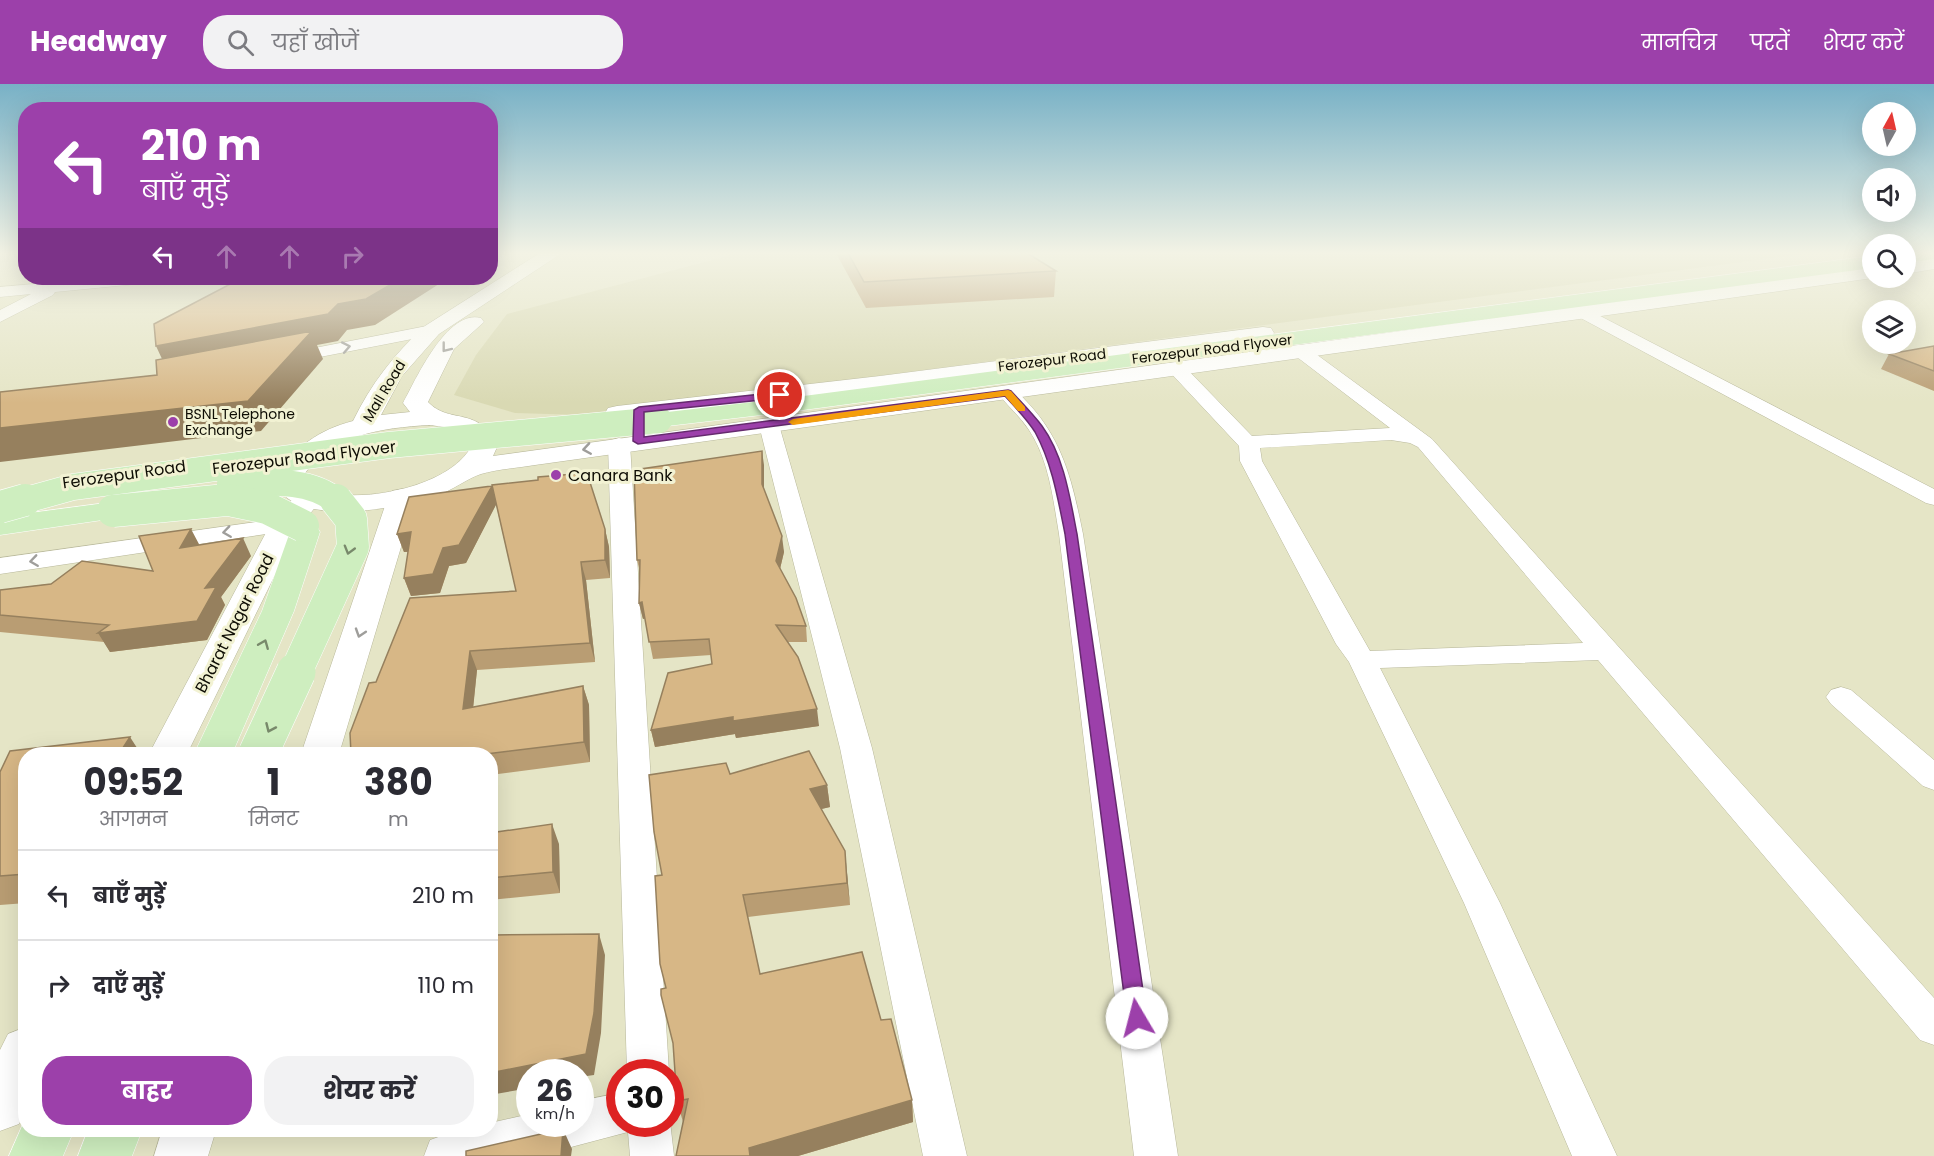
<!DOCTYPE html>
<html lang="hi">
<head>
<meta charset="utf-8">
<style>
  :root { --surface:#fff; --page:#f2f2f3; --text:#2b2b33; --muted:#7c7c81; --line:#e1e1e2; --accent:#9c40aa }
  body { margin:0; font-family:Poppins,"Noto Sans Devanagari",sans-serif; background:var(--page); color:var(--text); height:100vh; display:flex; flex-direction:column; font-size:22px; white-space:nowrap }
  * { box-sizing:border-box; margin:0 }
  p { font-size:20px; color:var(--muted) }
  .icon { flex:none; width:33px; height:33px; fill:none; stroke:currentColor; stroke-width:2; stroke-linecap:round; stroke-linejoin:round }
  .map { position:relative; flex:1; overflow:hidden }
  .panel { position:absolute; left:18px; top:663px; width:480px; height:390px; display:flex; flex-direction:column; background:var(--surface); border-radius:24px; box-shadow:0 6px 24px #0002 }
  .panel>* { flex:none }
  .banner { position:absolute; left:18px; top:18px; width:480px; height:183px; border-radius:24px; box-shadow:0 6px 24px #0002; background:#9c40aa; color:#fff; overflow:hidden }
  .needle { width:39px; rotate:8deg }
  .buttons { position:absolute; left:1862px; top:18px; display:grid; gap:12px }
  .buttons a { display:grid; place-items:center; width:54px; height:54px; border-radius:50%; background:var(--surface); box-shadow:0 6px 24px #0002; font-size:30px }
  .speed { position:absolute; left:516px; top:975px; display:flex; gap:12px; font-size:30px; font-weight:700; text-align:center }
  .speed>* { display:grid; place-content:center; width:78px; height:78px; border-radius:50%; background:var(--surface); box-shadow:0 6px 24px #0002; line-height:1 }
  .speed small { font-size:15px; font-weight:400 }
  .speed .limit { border:9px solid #d22; background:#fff; color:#111 }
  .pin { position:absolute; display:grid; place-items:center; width:51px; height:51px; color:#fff; margin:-26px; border:3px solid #fff; border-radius:50%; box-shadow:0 2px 6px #0007 }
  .me { position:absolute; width:66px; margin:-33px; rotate:352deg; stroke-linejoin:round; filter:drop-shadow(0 0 4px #0008) }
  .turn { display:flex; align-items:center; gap:21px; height:126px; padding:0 24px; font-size:27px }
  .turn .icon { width:78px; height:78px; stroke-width:2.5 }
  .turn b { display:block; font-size:42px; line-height:51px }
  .lanes { display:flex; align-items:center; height:57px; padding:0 24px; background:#0003; justify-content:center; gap:30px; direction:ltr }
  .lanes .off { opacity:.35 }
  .eta { display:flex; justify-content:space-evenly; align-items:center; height:102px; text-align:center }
  .eta b { font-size:36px; font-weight:700; line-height:42px }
  .primary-button { display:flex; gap:12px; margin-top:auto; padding:12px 24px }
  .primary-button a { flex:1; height:69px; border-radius:24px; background:var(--accent); color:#fff; font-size:24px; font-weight:700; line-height:69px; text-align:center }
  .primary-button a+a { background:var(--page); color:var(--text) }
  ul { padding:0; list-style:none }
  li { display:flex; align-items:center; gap:18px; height:90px; padding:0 24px; border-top:2px solid var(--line) }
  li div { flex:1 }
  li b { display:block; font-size:22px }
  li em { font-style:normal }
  header { display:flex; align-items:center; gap:36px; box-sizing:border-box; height:84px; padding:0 30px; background:var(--accent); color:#fff }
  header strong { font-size:28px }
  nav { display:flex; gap:33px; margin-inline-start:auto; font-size:21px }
  .search { width:420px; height:54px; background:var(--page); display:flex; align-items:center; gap:15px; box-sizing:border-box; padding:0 21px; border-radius:24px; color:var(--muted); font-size:22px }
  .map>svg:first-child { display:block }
  .built { fill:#d9d9b3 }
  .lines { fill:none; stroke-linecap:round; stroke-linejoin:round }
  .minor-casing { stroke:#b8b89b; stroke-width:1 }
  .tertiary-casing { stroke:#b8b89b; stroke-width:1 }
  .secondary-casing { stroke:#b8b89b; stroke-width:1 }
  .primary-casing { stroke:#fff; stroke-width:1 }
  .minor { fill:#fff; fill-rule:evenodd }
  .tertiary { fill:#fff; fill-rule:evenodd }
  .secondary { fill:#fff; fill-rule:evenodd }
  .primary { fill:#ceeebf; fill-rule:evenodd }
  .primary-bridge-far2-casing { stroke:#fff; stroke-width:27; stroke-linecap:butt }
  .primary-bridge-far1-casing { stroke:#fff; stroke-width:33; stroke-linecap:butt }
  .primary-bridge-casing { stroke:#fff; stroke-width:40; stroke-linecap:butt }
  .primary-bridge-far2 { stroke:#ceeebf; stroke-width:26 }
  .primary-bridge-far1 { stroke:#ceeebf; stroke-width:32 }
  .primary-bridge { stroke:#ceeebf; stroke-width:39 }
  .wall { fill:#b99d73 }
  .shaded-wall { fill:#96805e }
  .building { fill:#d7b786; stroke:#96805e; stroke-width:1.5 }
  .oneway { stroke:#9f9e9b }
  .oneway2 { stroke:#78896b }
  .route { fill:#9c40aa; stroke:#652a6e; stroke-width:1.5 }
  .slow { fill:#f59e0b }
  .poi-dot { fill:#9c40aa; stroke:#f2f2d3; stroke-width:2 }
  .labels { text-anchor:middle; stroke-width:6; stroke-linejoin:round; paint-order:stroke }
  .far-street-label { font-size:14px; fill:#0e0d04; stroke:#f2f2d3 }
  .far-poi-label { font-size:14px; fill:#0e0d04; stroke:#f2f2d3; text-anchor:start }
  .street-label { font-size:16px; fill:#0e0d04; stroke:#f2f2d3 }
  .poi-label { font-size:16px; fill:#0e0d04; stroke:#f2f2d3; text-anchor:start }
</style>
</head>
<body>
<header>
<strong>Headway</strong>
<div class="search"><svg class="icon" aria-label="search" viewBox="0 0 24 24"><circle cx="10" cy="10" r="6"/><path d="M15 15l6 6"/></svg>यहाँ खोजें</div>
<nav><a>मानचित्र</a><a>परतें</a><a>शेयर करें</a></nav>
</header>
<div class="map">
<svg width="1934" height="1072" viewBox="0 0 1934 1072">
  <rect width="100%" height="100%" fill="#e5e5c6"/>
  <path class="built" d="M739,169H1811L582,331L515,329L454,311L476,271L507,230Z"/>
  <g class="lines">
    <g class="minor-casing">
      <path id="minor" d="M103,194H155L147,199L55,208L53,211L0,238V226L31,210L0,213V203Z
        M1581,222L1934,405V421L1926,419L1575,231L1573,227Z
        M432,241L438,242L441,246L438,250L284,280L278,279L275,275L278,271L284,270Z
        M1299,261L1305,262L1432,355L1934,914V961L1920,956L1598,576L1380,584L1500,819L1617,1072H1572L1464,819L1349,578L1336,560L1240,377L1239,362L1167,285L1169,281H1183L1252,352L1390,344L1293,270L1290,266L1293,262ZM1391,356L1410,359L1418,363L1583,559L1370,567L1262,377L1260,364Z
        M1008,303C1017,305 1022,313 1029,320C1064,358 1073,401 1083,450L1178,1072H1134L1059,450C1053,415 1049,376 1029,346C1020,332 1007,322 998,309L1001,305Z
        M769,335L776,337L779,341L872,664L967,1072H923L840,664L759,341L762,337Z
        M619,354L626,356L630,360L669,988H627L608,360L612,356Z
        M285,434L293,436L297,441L293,446L0,490V474Z
        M1841,603L1851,606L1934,676V706L1923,702L1831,620L1826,613L1831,606Z
        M620,1009V1040H670V1037L674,1072H630L628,1048L537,1072H424L430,1056C451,1048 468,1046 490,1046V1039L530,1030V1040H580V1017Z"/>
    </g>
    <g class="tertiary-casing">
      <path id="tertiary" d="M402,405L412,407L416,413L339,670H301L388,413L392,407Z
        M309,406L319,408L323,414L298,444L187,670H149L270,441L299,408Z
        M26,943V1025L19,1040L0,1047V966L8,950Z
        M162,1046H216L208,1072H154Z"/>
    </g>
    <g class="secondary-casing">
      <path id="secondary" d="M540,169H562L439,250L402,292L381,331L410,328L403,319C416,295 447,225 481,234L484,238L454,265L428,318C450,341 477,321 498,361L493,372L1872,182L1873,194L535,381C517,384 498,385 481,390C468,394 451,407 436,412C401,424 309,441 282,409C278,404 277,398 275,392C296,363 318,346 353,337C371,300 394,270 425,242ZM429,341C446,343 464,344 472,361C451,405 346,425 305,401L303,392C331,350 382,344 429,341Z
        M1934,173V185L1905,190V178Z
        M1263,243L1271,244L1274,249L1271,254L880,306L617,336L608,334L605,329L608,324L617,322L880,292Z"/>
    </g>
    <g class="primary-casing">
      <path id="primary" d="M1905,169H1934V175L1905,179Z
        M1872,172V184L796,327L659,343L650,341L647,336L650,331L659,329L796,313Z
        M113,418L123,421L127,427L123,433L0,451V433Z
        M303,433L313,436L320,448L294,527L232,670H194L262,527L290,448L288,442L293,436Z
        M26,1033V1046H74L63,1072H9Z
        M88,1046H142L132,1072H78Z"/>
    </g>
    <use href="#minor" class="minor"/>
    <use href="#tertiary" class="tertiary"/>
    <use href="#secondary" class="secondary"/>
    <use href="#primary" class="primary"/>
    <g class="primary-bridge-far2-casing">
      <path id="primary-bridge-far2" d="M230,400C266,399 308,393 338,418
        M19,418L73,403L389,361L659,336
        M210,418H236"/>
    </g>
    <g class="primary-bridge-far1-casing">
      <path id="primary-bridge-far1" d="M229,416L267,424L303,442
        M0,423L25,416
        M113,427L226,416
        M295,590L353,463L351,435L336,416"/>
    </g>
    <g class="primary-bridge-casing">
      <path id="primary-bridge" d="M258,670L296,588"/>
    </g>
    <use href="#primary-bridge-far2" class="primary-bridge-far2"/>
    <use href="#primary-bridge-far1" class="primary-bridge-far1"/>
    <use href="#primary-bridge" class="primary-bridge"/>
  </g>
  <path class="wall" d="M836,169H1027L1056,187L1054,213L866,224Z
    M1934,262V307L1881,285L1889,270Z
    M764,381V405L784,468L780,485L806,542L807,558H788L819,642L736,654L735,650L655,663L651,646L712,580L711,571L653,575L645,534L643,535L639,519L640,488L637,476Z
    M492,402L495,412L605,445L609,463L610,494L586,496L595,578L477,586L473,623L583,602L589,621L590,678L490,691V670H351L376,598L516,507L496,420L466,479L449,482L440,509L411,512L404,494L408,468H404L397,450Z
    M199,461L251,472L221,513L225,521L207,556L110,568L104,558L0,548V506L153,487Z
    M26,670V819L0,821V688Z
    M730,690L827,701L830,723L821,725L847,789L850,821L748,833L760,890L881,936L912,1016L913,1038L798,1072H676L683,1038L677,1017L673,959L666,904L662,791Z
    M490,749L559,760L560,809L490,816Z
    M297,1046H355L300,1051Z"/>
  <path class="shaded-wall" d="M402,194H437L439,200L375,241L347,246L338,257L317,261L323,275L261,347L0,378V344L169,290L156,262L338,220Z
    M762,367L764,381V415L762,400Z
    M492,402L497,419L466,479L449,482L440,509L411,512L404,494Z
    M191,445L200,462L180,464Z
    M605,445L609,463L610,494L605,476Z
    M411,448L418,467L404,468L397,450Z
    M782,452L784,468L778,493L776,477Z
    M243,454L251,472L221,513L225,521L207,556L110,568L98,549L205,504Z
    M581,478L586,496L595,578L590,559Z
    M642,518L646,534L643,535L639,519Z
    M470,567L477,586L471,645L463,625Z
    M583,602L589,621L590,678L584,658Z
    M817,625L819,642L736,654L735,650L655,663L651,646L733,633Z
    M130,653L141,670H119Z
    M827,701L830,723L813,727L810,705Z
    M552,740L559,760L560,809L553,788Z
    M845,767L847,789L850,821L847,799Z
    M599,850L605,871L601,949L594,991L580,993V988H530V1004L490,1011V989Z
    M912,1016L913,1038L798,1072H750L749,1064Z
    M563,1045L572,1065L571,1072H561Z"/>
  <path class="building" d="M848,169H1027L1056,187L864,198Z
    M246,194H402L366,215L338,220L328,230L156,262L154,240L238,196Z
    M312,247L248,317L0,344V308L157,291L156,276Z
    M1934,262V287L1889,270Z
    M762,367V400L782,452L776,477L796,514L806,542L776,541L798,573L817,625L733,637V633L651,646L668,589L712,580L709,555L649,558L642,518L639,519L640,476H637L634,386Z
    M587,389L605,445V476L581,478L590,559L470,567L463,625L583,602L584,658L486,670H351L350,649L369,599L376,598L410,514L516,507L492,401L538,396V393Z
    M492,402L459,461L443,464L433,490L404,494L411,448L397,450L409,413Z
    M191,445L180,464L243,454L205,504L216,503L197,537L98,549L109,541L0,531V506L51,500L82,477L153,487L139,452Z
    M130,653L119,670H26V790L0,792V688L10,667Z
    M809,667L827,701L810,705L845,767L847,799L743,811L760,890L862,868L881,936L891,935L912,1016L749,1064L750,1072H676L688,1015L677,1017L673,959L661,911V905L666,904L660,880L655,792L662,791L654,748L649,691L726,679L730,690Z
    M552,740L553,788L490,794V749Z
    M599,850L594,929L586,970L490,989V867L493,851Z
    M563,1045L561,1072H466V1067Z"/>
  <defs><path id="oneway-chevron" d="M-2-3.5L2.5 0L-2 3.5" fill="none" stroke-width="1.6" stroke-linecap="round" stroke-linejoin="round" transform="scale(1.5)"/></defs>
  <g class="oneway">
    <use href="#oneway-chevron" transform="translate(346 263) rotate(-11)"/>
    <use href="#oneway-chevron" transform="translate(446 264) rotate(128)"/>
    <use href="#oneway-chevron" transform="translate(587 365) rotate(171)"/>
    <use href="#oneway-chevron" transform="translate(227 448) rotate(172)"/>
    <use href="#oneway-chevron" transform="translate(34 477) rotate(172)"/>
    <use href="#oneway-chevron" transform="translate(360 549) rotate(108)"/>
  </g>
  <g class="oneway2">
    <use href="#oneway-chevron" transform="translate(349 466) rotate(106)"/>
    <use href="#oneway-chevron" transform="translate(264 560) rotate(-68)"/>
    <use href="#oneway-chevron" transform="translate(270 644) rotate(114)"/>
  </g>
  <linearGradient id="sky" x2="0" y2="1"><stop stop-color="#78b1c6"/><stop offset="0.53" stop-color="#f3f3e5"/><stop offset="1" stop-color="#f3f3e5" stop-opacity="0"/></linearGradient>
  <rect width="1934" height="319" fill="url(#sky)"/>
  <path class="route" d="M1008,306L1011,307C1021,318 1033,330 1042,342C1064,372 1070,414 1077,450L1147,934L1145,940L1137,943L1130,940L1127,934L1065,450C1058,415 1052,379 1035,348C1027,335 1015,323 1005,312L638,360L633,357L634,326L639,323L780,308L785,311L780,314L644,328V353Z"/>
  <path class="slow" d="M1008,306L1011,307L1025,323V327H1018L1005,312L793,341L788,338L793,335Z"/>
  <g class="poi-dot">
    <circle cx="173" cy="338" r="6"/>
    <circle cx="556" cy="391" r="6"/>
  </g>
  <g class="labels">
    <g class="far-street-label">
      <text transform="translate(1212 265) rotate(-7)" y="5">Ferozepur Road Flyover</text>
      <text transform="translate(1052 276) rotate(-7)" y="5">Ferozepur Road</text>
      <text transform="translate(384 307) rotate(-59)" y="5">Mall Road</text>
    </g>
    <g class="far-poi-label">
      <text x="185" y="335">BSNL Telephone<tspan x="185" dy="16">Exchange</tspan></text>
    </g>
    <g class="street-label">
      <text transform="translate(304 373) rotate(-7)" y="6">Ferozepur Road Flyover</text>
      <text transform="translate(124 390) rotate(-8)" y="6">Ferozepur Road</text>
      <text transform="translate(234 539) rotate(-63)" y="6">Bharat Nagar Road</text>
    </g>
    <g class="poi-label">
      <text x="568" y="397">Canara Bank</text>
    </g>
  </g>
</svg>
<div class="buttons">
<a><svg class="needle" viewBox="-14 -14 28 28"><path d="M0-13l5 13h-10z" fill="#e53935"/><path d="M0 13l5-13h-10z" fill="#7c7c81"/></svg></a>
<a><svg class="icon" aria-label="sound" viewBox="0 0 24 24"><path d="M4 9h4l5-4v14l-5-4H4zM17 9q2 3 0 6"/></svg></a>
<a><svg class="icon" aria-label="search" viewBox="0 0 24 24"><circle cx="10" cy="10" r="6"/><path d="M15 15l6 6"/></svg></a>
<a><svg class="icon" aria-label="layers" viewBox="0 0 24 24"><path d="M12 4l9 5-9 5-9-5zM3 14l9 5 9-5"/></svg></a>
</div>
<div class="speed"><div>26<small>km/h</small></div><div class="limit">30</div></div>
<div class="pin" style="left:780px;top:311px;background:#d93025"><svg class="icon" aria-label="arrive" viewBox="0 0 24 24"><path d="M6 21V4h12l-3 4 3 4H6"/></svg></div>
<svg class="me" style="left:1137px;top:934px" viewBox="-20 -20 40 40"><circle r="19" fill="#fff"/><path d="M0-13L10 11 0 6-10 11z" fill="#9c40aa"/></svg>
<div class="banner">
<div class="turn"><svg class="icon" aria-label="left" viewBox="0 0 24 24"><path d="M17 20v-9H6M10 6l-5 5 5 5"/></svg><div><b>210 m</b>बाएँ मुड़ें</div></div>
<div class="lanes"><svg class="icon" aria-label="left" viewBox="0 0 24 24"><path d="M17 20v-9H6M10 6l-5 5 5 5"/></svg><svg class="icon off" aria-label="ahead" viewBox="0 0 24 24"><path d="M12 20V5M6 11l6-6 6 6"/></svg><svg class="icon off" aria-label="ahead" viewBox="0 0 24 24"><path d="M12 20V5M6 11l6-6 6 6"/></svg><svg class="icon off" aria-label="right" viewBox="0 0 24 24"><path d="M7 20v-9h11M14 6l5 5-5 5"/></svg></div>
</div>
<section class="panel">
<div class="eta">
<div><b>09:52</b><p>आगमन</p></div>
<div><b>1</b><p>मिनट</p></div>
<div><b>380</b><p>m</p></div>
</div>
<ul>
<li><svg class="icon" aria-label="left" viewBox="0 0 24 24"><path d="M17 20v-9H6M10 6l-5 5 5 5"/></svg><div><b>बाएँ मुड़ें</b></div><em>210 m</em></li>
<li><svg class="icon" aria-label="right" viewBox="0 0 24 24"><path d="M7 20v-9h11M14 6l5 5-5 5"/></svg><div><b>दाएँ मुड़ें</b></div><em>110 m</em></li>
</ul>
<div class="primary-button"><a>बाहर</a><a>शेयर करें</a></div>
</section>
</div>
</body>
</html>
